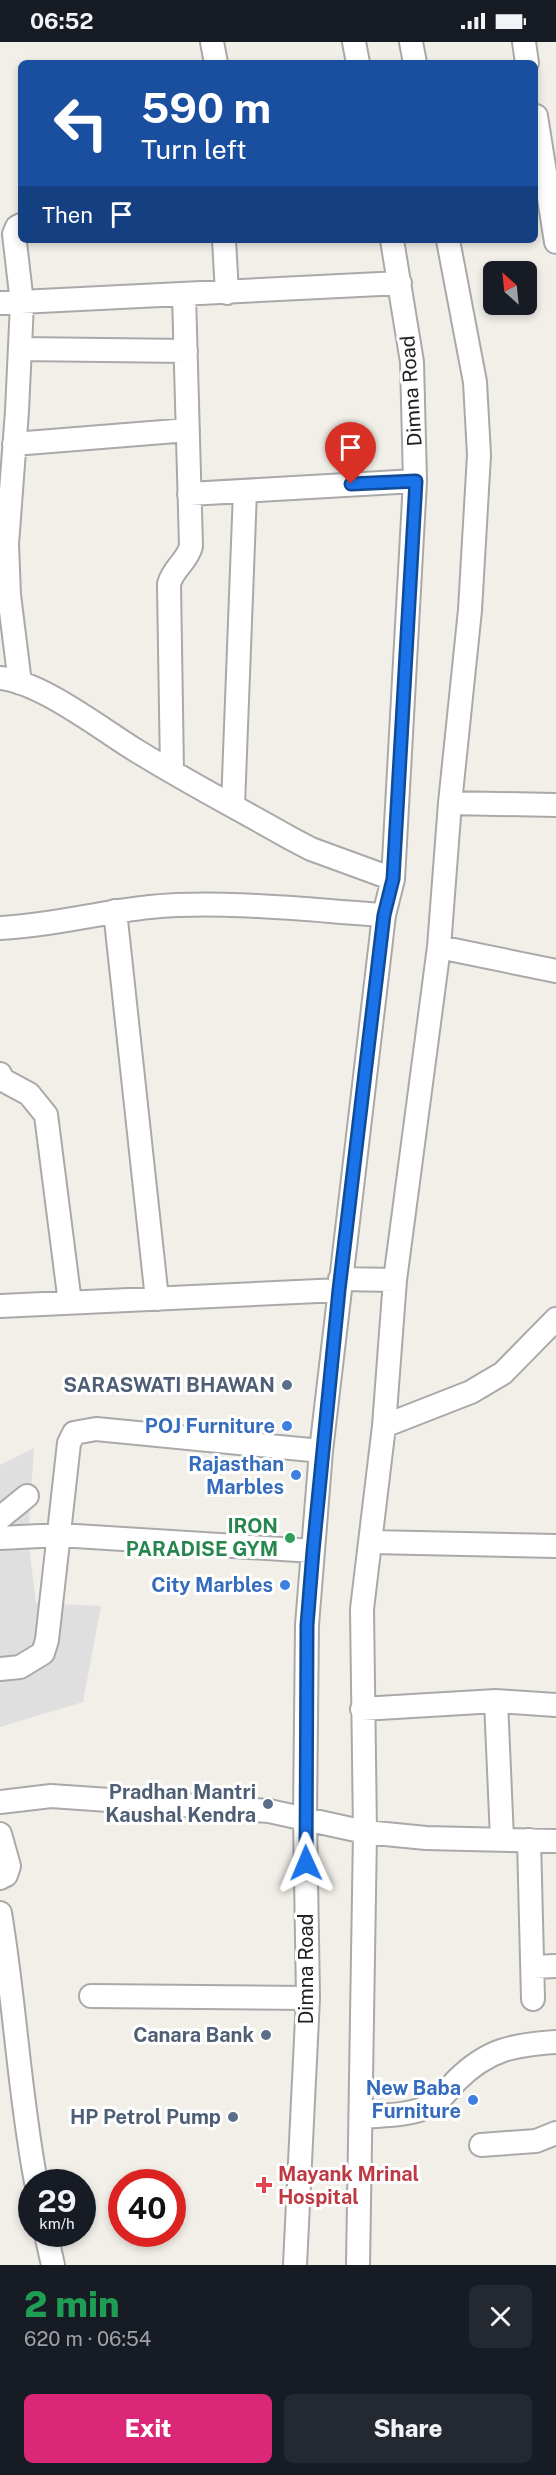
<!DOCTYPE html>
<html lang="en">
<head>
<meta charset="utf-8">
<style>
  :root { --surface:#171b24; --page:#242831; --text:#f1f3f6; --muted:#9ea1a6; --accent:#db2777 }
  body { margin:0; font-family:"Public Sans",sans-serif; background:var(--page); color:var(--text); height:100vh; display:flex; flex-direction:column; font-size:22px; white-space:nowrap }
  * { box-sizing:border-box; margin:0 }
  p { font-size:20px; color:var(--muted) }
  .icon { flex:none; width:33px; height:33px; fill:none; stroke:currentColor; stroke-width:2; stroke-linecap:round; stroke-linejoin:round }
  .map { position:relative; height:2223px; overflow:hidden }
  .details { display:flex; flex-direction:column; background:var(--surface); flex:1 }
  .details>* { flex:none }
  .guide { position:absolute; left:18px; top:18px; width:520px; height:183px; border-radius:9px; box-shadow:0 3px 9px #0003; background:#1a4fa0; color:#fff; overflow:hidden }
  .needle { width:39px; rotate:333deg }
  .tools { position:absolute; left:483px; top:219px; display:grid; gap:12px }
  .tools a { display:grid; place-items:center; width:54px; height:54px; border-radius:9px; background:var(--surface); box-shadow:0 3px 9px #0003; font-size:30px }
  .speed { position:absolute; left:18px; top:2127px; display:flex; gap:12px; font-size:30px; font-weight:700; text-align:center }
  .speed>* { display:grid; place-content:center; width:78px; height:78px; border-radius:50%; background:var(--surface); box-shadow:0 3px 9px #0003; line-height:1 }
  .speed small { font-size:15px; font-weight:400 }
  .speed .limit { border:9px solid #d22; background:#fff; color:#111 }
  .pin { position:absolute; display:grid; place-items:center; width:51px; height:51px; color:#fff; margin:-62px -26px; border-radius:50% 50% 50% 0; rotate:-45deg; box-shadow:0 0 6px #0007 }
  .pin .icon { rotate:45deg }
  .me { position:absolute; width:66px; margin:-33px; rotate:359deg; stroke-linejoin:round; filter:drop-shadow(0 0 4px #0008) }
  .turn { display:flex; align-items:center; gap:21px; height:126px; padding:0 24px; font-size:27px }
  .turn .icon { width:78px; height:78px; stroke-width:2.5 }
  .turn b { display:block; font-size:42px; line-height:51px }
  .then { display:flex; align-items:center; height:57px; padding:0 24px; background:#0003; gap:12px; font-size:22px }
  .round { display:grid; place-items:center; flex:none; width:63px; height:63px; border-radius:9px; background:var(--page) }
  .headline { display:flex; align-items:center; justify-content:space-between; height:102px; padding:0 24px }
  h1 { font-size:36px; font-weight:800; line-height:45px; color:#1e9e55 }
  .action { display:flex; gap:12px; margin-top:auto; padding:12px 24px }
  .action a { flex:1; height:69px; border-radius:9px; background:var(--accent); color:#fff; font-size:24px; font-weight:800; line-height:69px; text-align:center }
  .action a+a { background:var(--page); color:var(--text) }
  .status { display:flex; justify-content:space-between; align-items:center; height:42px; padding:0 30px; background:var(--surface); direction:ltr }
  .status svg { height:16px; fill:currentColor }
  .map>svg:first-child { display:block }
  .residential { fill:#e0dfdf }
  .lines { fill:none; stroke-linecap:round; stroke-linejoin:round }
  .minor-casing { stroke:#a9a9a9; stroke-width:26 }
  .minor { stroke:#fff; stroke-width:22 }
  .route-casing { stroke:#114b97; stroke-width:15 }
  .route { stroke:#1a73e8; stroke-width:10 }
  .service-dot { fill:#5c6f8a; stroke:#fff; stroke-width:2 }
  .shop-dot { fill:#3f7fe0; stroke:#fff; stroke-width:2 }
  .leisure-dot { fill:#2e9e5b; stroke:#fff; stroke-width:2 }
  .health-dot { fill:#e0444e; stroke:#fff; stroke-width:2 }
  .labels { text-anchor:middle; stroke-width:6; stroke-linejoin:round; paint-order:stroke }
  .street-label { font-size:20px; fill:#222; stroke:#fff }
  .service-label { font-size:20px; font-weight:bold; fill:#4e5e75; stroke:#fff; text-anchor:end }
  .shop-label { font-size:20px; font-weight:bold; fill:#366cbe; stroke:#fff; text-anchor:end }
  .leisure-label { font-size:20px; font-weight:bold; fill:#27864d; stroke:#fff; text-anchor:end }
  .health-label { font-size:20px; font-weight:bold; fill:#be3a42; stroke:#fff; text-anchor:start }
</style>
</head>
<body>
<div class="status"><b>06:52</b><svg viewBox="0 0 49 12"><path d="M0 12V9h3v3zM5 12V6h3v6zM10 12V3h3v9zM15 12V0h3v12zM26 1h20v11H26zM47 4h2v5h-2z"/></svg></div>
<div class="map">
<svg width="556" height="2223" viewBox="0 0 556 2223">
  <rect width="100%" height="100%" fill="#f2efe9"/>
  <path class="residential" d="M34,1406L28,1496L36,1561L101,1564L83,1660L0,1685V1423Z"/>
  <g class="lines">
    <g class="minor-casing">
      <path id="minor" d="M212,0L216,21
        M354,0L358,21
        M411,0L415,21
        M524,0L527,21
        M536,74L556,200
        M224,198L227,251
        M0,261L400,241
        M20,307L186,309
        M14,402L188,388
        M189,452L415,439
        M0,636C41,640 101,687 137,709C187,740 239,767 290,796L311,807L393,837
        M20,641L9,553L7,502L17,369L22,261L14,192L17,185L21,183
        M172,729L169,542C173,526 187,520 191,504L184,253
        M450,761L556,763
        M233,763L245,449
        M115,869L157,1257
        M0,886C51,884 100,870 150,865C227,858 307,868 384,873
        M439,905L556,929
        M0,1032L3,1038L29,1052L46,1073L70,1261
        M340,1237L395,1238
        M0,1264L339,1248
        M384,1384L471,1350L503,1331L556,1277
        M0,1476L27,1454
        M0,1496L60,1493L313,1509
        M372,1500L556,1504
        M0,1627L20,1625L43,1611L47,1598L69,1401L74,1391L96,1387L321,1409
        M496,1659L502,1797
        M362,1667L496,1659L556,1663
        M0,1760L51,1754L269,1769L365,1790L426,1796L556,1799
        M0,1792L9,1824L6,1833L0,1836
        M529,1798L533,1957
        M0,1871C15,1960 19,2051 36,2140
        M533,1925L556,1924
        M91,1954L308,1956
        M362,2075C383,2073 410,2074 429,2064C441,2058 448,2048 456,2039C488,2007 513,2003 556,2000
        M481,2103L536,2099L556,2091
        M46,2192L53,2223
        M295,2223L308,1956L305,1775L307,1583L321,1409L384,873L393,837L415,439L412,320L392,198
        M358,2223L365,1790L362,1567L384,1384L395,1238L439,905L450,761L470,568L479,413L475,340L448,198"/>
    </g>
    <use href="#minor" class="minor"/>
  </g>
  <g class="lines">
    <g class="route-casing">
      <path id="route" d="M306,1821L307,1583L313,1509L339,1248L384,873L393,837L416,439L351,442"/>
    </g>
    <use href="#route" class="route"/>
  </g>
  <g class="service-dot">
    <circle cx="287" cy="1343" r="6"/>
    <circle cx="268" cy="1762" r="6"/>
    <circle cx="266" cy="1993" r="6"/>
    <circle cx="233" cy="2075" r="6"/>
  </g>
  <g class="shop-dot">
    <circle cx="287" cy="1384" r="6"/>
    <circle cx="296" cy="1433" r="6"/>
    <circle cx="285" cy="1543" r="6"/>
    <circle cx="473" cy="2058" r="6"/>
  </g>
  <circle class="leisure-dot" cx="290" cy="1496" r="6"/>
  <path class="health-dot" d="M261 2134h6v6h6v6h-6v6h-6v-6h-6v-6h6z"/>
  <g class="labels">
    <g class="street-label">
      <text transform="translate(411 349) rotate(-94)" y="7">Dimna Road</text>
      <text transform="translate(306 1927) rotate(-90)" y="7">Dimna Road</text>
    </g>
    <g class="service-label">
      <text x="275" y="1350">SARASWATI BHAWAN</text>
      <text x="256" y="1757">Pradhan Mantri<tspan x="256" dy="23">Kaushal Kendra</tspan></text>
      <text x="254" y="2000">Canara Bank</text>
      <text x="221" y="2082">HP Petrol Pump</text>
    </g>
    <g class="shop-label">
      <text x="275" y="1391">POJ Furniture</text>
      <text x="284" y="1429">Rajasthan<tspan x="284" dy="23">Marbles</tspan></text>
      <text x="273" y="1550">City Marbles</text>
      <text x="461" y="2053">New Baba<tspan x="461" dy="23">Furniture</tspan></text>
    </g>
    <g class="leisure-label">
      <text x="278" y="1491">IRON<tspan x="278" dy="23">PARADISE GYM</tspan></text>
    </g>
    <g class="health-label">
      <text x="278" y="2139">Mayank Mrinal<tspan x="278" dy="23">Hospital</tspan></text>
    </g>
  </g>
</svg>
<div class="tools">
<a><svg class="needle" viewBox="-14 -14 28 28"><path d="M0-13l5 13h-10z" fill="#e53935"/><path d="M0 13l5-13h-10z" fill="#9ea1a6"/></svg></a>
</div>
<div class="speed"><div>29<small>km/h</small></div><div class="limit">40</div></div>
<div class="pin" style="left:351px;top:442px;background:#d93025"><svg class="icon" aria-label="arrive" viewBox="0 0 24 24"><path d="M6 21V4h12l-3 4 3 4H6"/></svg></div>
<svg class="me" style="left:306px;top:1821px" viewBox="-20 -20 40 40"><path d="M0-17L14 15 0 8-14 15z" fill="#1a73e8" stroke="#fff" stroke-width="4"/></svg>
<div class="guide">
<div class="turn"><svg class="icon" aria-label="left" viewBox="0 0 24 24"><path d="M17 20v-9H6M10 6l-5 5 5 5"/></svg><div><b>590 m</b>Turn left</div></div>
<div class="then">Then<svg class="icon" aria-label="arrive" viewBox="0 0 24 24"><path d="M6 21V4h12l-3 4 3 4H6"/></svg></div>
</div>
</div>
<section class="details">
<div class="headline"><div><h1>2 min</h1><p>620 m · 06:54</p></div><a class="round"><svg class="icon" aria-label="close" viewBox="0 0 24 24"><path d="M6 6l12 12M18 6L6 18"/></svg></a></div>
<div class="action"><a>Exit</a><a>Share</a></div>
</section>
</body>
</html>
